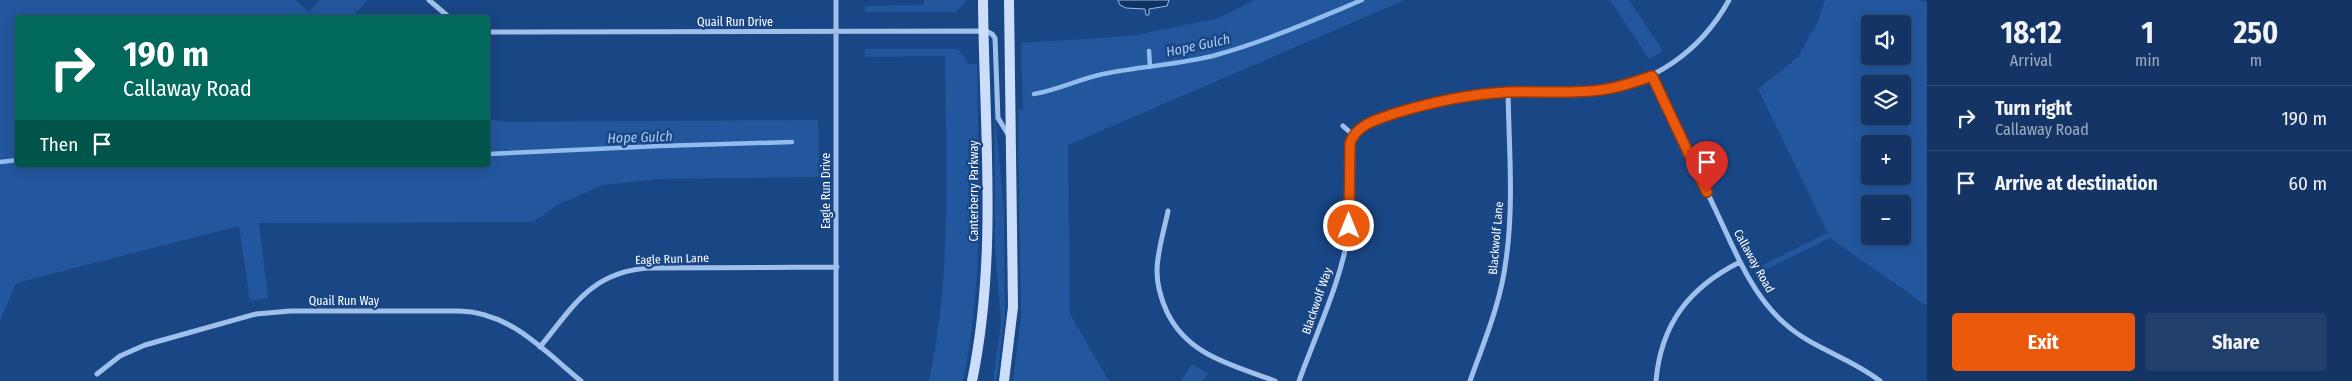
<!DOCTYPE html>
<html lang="en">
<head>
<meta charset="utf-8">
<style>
  :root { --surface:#133464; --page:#203f6d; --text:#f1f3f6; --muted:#9daabf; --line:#324f78; --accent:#ea580c }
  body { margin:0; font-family:"Fira Sans Condensed",sans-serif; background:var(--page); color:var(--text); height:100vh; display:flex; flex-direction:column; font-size:19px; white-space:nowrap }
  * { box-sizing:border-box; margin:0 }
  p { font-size:16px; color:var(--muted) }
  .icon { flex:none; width:28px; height:28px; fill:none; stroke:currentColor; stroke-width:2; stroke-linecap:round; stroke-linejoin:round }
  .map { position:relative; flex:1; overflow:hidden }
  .drawer { display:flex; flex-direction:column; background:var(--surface); width:425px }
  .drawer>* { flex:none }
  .banner { position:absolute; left:15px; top:15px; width:475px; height:152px; border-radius:5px; box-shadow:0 2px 12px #0003,0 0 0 1px var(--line); background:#00695c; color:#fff; overflow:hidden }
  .controls { position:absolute; left:1861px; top:15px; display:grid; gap:10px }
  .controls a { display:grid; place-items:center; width:50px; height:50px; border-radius:5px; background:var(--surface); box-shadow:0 2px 12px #0003,0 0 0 1px var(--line); font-size:25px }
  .pin { position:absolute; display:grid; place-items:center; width:42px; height:42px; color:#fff; margin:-51px -21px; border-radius:50% 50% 50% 0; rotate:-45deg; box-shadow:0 0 5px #0007 }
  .pin .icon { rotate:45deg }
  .me { position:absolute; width:55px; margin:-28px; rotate:0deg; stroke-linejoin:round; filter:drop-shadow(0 0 4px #0008) }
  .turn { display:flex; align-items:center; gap:18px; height:105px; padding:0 25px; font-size:22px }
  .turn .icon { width:65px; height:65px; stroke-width:2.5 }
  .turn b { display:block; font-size:35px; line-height:42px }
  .then { display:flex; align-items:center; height:48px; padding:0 25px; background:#0003; gap:10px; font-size:19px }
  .eta { display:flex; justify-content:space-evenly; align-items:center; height:85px; text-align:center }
  .eta b { font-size:30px; font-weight:700; line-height:35px }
  .primary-button { display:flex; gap:10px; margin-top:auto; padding:10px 25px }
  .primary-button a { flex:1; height:58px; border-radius:5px; background:var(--accent); color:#fff; font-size:20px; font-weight:700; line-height:58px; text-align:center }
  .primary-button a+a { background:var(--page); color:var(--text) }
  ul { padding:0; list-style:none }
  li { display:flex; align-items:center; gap:15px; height:65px; padding:0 25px; border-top:1px solid var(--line) }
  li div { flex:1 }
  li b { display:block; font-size:19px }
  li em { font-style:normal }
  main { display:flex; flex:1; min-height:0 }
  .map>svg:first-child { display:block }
  .green { fill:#22579e; fill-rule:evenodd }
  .water { fill:#113263; stroke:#92bbee }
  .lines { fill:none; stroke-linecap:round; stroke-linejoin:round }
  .stream { stroke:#92bbee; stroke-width:4.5 }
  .street { stroke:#a0c0ec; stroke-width:5 }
  .secondary { stroke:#ccdef9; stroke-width:10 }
  .route-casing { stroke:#983908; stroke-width:12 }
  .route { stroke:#ea580c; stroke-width:9 }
  .labels { text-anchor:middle; stroke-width:5; stroke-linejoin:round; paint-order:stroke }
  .street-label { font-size:12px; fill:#fff; stroke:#194685 }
  .water-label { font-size:14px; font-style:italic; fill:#abcaf3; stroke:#194685 }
</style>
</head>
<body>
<main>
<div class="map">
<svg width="1927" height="381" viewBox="0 0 1927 381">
  <rect width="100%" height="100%" fill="#194685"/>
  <path class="green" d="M0,0H295L309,12L320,0H367L352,17L18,18V165H488V119L504,122L818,120L819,177L657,179L603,185L559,204L533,222L259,223L268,298L250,301L239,226L16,283L0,321Z
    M924,0H967L956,12H865V6L924,5Z
    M1254,0H1405L1068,145L1070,314L1109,381H1013L1021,315L1018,110L1023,109L1021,43L1131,36L1219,18Z
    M1610,0H1629L1663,51L1649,59Z
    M1825,0H1917L1927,2V306L1830,238L1763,271L1760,266L1828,233L1758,89L1798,57L1818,21ZM1870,24H1902V56H1870ZM1870,84H1902V116H1870ZM1870,144H1902V176H1870ZM1870,204H1902V236H1870Z
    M865,49H958L964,56L968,64H977C978,170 985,277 963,381H929C952,275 946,164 945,56L865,57Z
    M996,59V126L1004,211L1005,314L998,372L996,381H993L1001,323L995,247L994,60Z
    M1192,364L1208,373L1203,381H1181Z"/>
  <path class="water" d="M1118,0H1169L1167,6L1149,9V15H1146L1145,9L1126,8L1120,5Z"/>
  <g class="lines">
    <path class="stream" d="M1149,51L1150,67
      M1034,94C1058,90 1079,79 1103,74C1140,66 1179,65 1216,55C1266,41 1314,20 1362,0
      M488,154L660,146L792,142
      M0,162L18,160"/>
    <path class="street" d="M429,0L450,18
      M836,0V381
      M488,32L986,31L992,34L995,38L998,118L1009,136
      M1652,76C1674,121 1695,167 1717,213C1735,251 1751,293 1783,322C1812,349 1850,357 1880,381
      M1343,126L1353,135
      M1168,211C1164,231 1157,252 1157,271C1157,286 1161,299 1167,312C1188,356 1233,365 1275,381
      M540,347C573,307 590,273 647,268L837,267
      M97,374L120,356L145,345L256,314L290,311H459C510,312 543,350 581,381
      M1299,381C1315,336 1345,273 1349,226C1350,205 1343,148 1355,133C1365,120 1387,116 1402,111C1436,101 1471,95 1507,92C1535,90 1565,94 1594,91C1652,86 1701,51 1729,0
      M1470,381C1484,342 1501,302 1506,260C1514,205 1509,148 1508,92
      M1656,381C1661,323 1690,287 1740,262"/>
    <path class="secondary" d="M972,381C998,256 984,127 983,0
      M1004,381L1013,307L1009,0"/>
  </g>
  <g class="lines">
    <g class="route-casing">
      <path id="route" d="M1349,226L1350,143C1357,124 1378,119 1396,113C1432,102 1470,94 1508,92C1539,91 1570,94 1600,90C1618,88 1635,82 1652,76L1707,192"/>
    </g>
    <use href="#route" class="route"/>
  </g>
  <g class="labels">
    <g class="street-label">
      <text x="735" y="26">Quail Run Drive</text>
      <text transform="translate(826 191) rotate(-90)" y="4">Eagle Run Drive</text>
      <text transform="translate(974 191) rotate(-90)" y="4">Canterberry Parkway</text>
      <text transform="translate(1496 238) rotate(-85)" y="4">Blackwolf Lane</text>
      <text transform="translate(672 259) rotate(-2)" y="4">Eagle Run Lane</text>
      <text transform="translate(1754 261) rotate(61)" y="4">Callaway Road</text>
      <text x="344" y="305">Quail Run Way</text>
      <text transform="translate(1317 301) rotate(-71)" y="4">Blackwolf Way</text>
    </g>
    <g class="water-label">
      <text transform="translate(1198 45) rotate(-12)" y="5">Hope Gulch</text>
      <text transform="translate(640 137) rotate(-2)" y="5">Hope Gulch</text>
    </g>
  </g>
</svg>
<div class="controls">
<a><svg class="icon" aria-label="sound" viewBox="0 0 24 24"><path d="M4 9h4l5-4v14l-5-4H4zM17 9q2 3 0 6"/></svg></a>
<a><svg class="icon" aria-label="layers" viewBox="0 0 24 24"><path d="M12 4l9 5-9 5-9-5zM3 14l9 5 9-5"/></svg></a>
<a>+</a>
<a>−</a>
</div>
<div class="pin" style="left:1707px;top:192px;background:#d93025"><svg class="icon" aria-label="arrive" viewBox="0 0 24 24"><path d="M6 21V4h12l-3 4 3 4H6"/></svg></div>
<svg class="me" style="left:1349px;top:226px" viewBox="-20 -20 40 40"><circle r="17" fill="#ea580c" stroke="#fff" stroke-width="3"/><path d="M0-11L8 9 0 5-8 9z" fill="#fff"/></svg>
<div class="banner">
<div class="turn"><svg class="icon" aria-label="right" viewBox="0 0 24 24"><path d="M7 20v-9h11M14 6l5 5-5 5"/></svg><div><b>190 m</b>Callaway Road</div></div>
<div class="then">Then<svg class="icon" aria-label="arrive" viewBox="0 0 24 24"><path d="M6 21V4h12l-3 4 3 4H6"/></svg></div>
</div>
</div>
<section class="drawer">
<div class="eta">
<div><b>18:12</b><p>Arrival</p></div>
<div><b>1</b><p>min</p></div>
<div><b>250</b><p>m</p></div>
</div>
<ul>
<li><svg class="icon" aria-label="right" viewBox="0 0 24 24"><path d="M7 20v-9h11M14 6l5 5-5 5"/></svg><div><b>Turn right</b><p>Callaway Road</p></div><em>190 m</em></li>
<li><svg class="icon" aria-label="arrive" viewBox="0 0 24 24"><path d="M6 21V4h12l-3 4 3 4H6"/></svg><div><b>Arrive at destination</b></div><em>60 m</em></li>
</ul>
<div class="primary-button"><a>Exit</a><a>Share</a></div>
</section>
</main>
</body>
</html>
